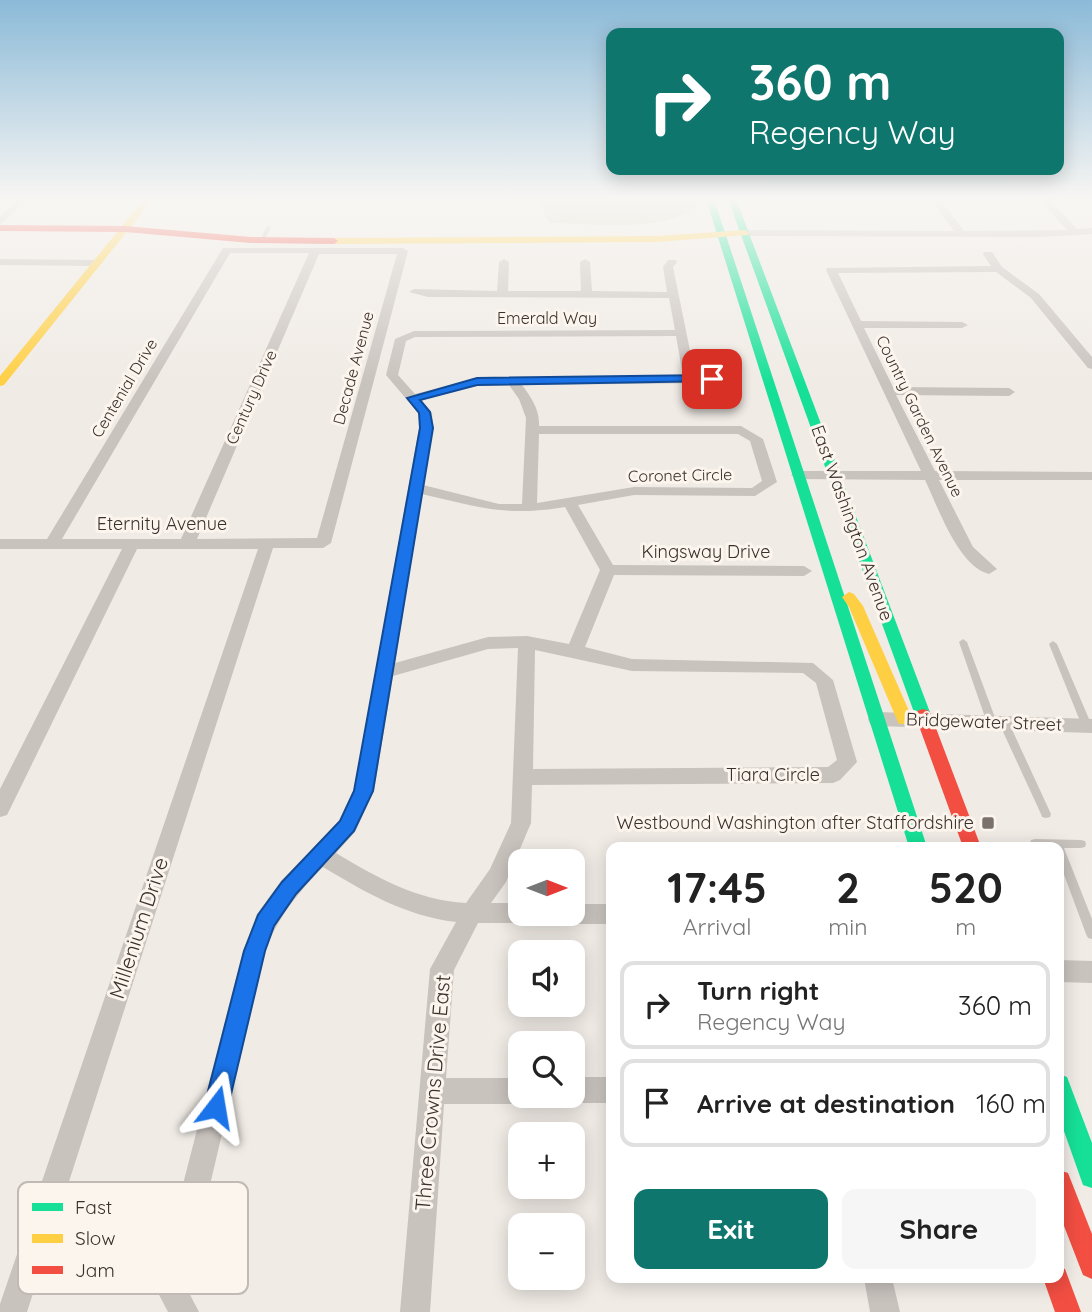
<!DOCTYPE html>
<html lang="en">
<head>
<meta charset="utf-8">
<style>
  :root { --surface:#fff; --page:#f6f6f6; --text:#222; --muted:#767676; --line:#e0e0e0; --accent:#0f766e }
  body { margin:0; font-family:Quicksand,sans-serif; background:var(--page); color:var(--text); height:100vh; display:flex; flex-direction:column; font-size:26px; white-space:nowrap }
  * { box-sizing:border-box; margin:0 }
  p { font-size:23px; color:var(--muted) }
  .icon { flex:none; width:38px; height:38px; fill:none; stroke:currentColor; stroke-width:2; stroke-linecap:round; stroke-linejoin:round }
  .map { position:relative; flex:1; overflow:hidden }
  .sheet { position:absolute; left:606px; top:842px; width:458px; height:441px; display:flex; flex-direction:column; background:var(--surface); border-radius:14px; box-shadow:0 4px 18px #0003 }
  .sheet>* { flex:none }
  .hud { position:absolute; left:606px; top:28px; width:458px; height:147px; border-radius:14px; box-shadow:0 4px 18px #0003; background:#0f766e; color:#fff; overflow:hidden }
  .needle { width:46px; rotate:90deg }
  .controls { position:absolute; left:508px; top:849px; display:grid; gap:14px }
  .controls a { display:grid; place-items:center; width:77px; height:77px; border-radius:14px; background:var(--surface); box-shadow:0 4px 18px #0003; font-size:35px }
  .pin { position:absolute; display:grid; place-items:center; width:60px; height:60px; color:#fff; margin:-30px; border-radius:14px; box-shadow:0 4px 10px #0006 }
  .me { position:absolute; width:77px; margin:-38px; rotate:14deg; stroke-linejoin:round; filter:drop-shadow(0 0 5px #0008) }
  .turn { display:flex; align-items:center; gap:24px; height:147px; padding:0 28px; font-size:32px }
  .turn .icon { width:91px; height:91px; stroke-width:2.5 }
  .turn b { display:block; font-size:49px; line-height:60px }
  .eta { display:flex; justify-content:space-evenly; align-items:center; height:119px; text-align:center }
  .eta b { font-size:42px; font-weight:700; line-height:49px }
  .cta { display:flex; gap:14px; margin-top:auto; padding:14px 28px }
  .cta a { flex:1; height:80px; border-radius:14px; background:var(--accent); color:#fff; font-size:28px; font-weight:700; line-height:80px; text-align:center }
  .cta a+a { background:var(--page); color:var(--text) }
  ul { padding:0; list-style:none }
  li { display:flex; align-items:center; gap:21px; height:88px; margin:0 14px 10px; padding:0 14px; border:4px solid var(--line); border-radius:14px }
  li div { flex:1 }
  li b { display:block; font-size:26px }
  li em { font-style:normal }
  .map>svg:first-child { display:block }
  .green { fill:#d1d6bf }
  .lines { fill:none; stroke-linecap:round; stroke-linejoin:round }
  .lane { fill:#c9c3be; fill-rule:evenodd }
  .street { fill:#c9c3be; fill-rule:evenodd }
  .fast { fill:#16e098; fill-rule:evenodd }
  .slow { fill:#ffcf43; fill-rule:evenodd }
  .jam { fill:#f24e42; fill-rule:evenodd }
  .route { fill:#1a73e8; stroke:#114b97; stroke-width:2 }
  .poi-dot { fill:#7a716c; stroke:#fbf5ee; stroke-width:2.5 }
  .labels { text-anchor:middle; stroke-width:6; stroke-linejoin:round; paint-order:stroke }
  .far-street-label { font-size:16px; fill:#3b302b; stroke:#fbf5ee }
  .street-label { font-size:18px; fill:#3b302b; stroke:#fbf5ee }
  .poi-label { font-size:18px; fill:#3b302b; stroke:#fbf5ee; text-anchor:end }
  .near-street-label { font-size:21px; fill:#3b302b; stroke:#fbf5ee }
  .key { fill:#fbf5ee; stroke:#c1bab4; stroke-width:2 }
  .key-label { font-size:19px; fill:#3b302b }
</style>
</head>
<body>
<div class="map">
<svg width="1092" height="1312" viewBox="0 0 1092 1312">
  <rect width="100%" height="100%" fill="#f0ebe5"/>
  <path class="green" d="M539,199H698L700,204C667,234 591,223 549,223Z"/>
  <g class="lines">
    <path class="lane" d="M267,226L271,227L264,241H260V240Z
      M963,639L967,642L997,723L995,725H989L987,723L959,642Z
      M1053,641L1057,644L1092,726L1090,728H1084L1082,726L1049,644Z
      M1004,720L1007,721L1009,723L1051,814L1050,817L1046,818L1042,817L1041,814L999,723L1001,721Z
      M1035,839L1081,840L1085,841L1086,844L1085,847L1081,848H1064L1092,919V939L1088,938L1086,934L1059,861V847L1031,846L1030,843L1031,840Z"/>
    <path class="street" d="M18,199H28L0,225V217Z
      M931,199H940L964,231L1067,230L1039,199H1049L1077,229L1092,228V234L1040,237L745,236L740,233L745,230L954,231Z
      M223,248H403L408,251L331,543L323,548H273L27,1312H0V1304L258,549H137L10,809L7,815L0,817V789L122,549H0V539H47ZM230,253H309L181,539H62ZM319,254H397L317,538L197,539Z
      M984,252H992L1002,267L1039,294L1092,357V369L1088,368L1031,298L996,272L838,273L861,321L962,322L968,325L962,328H864L893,387L1009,388L1015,392L1009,396L896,395L935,471L1092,472V480H939L973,547L997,569L989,574C958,566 938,507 925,480L798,479L791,475L798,471H921L826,270L827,268L991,266L983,254Z
      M0,259L97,260L102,263L97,266L0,265Z
      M504,259L509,262L508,291H581L580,262L585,259L590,262L592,291L667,292L663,267L668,260H676L677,262L673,267L695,375H712L718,379L712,383L522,385C531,397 540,410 539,426H741L763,439L777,482L755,496L634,495L578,505L613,565L804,566L812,571L804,576L614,575L585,647L632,659L813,663L833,680L857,762L840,780L833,783L532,785L531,823L506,882L491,903H520V914H531L528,920L520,923H478L454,970L446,1078H520V1096H531L529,1100L520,1104H444L430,1312H400L430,969L456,922C405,916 365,892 323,867C298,893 278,917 265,951L186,1287L199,1312H168L156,1289L243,951L257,914L281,881L340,821L354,791L419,428V414L386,375L395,339L414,331L675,330L669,298L428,297L409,292L414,289L497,291L499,262ZM676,336L683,376L477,378L415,394L398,375L406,341L415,337ZM509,385L519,399L526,418L522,504H499L423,485L433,428L432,413L421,400L477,386ZM539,434H738L750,441L762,481L752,488L634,487L537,503ZM422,494C478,507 506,517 565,507L600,570L569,644L527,636L488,637L395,663ZM518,648L511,823L490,869L466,903C416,900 378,878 336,853L355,832L374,791L393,676L488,649ZM535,650L632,671L803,673L816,683L837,760L828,767L533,769Z
      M877,712L1092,719V733L877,726L870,724L868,719L870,714Z
      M572,904H611V924H543L535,921L532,914H572Z
      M1059,960L1092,961V983L1059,982Z
      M572,1077H611V1103H572L563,1099L562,1096H572Z
      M864,1278H892L900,1312H870Z"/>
    <path class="fast" d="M706,199H714L927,847H909Z
      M728,199H736L931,715L929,719H917L915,715Z
      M1059,1074L1067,1077L1092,1143V1188L1083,1185L1059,1117Z"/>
    <path class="slow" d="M144,199H153L4,385L0,386V376Z
      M745,230L749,233L748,235L656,242L334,244L330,241L334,238L656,236Z
      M849,592L854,594L863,606L913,720L911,724H899L897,720L849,607L842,597Z"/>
    <path class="jam" d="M0,225L125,226L251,237L334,238L338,241L334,244L251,243L125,232L0,231Z
      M923,709L929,711L931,715L981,847H963L915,715L917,711Z
      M1059,1170L1068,1173L1092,1234V1279L1083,1275L1059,1213Z
      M1059,1266L1065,1269L1081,1312H1055L1043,1278H1059Z"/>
  </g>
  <linearGradient id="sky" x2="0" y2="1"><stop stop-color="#8bbad8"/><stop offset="0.52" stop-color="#f8f6f3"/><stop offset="1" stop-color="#f8f6f3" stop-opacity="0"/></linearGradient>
  <rect width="1092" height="383" fill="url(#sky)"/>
  <path class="route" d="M712,375L716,376V381L477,385L420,400L430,412L433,428L373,791L354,831L296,894L274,926L265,951L228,1107L224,1115L216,1118L208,1115L204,1107L244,951L258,915L282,882L340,821L354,791L420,428L419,413L407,398L477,378Z"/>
  <rect class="poi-dot" x="981" y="816" width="14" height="14" rx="3.5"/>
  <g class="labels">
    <g class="far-street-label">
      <text x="547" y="324">Emerald Way</text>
      <text transform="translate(353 368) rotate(-75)" y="6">Decade Avenue</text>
      <text transform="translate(124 388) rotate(-59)" y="6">Centenial Drive</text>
      <text transform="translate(251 397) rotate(-66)" y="6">Century Drive</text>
      <text transform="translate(920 416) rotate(64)" y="6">Country Garden Avenue</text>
      <text transform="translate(680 475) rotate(-1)" y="6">Coronet Circle</text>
    </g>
    <g class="street-label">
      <text transform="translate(852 523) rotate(70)" y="6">East Washington Avenue</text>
      <text x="162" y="530">Eternity Avenue</text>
      <text x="706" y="558">Kingsway Drive</text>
      <text transform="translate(984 722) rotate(2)" y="6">Bridgewater Street</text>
      <text x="773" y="781">Tiara Circle</text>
    </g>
    <g class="poi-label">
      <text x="974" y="829">Westbound Washington after Staffordshire</text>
    </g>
    <g class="near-street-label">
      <text transform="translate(139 928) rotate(-72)" y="7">Millenium Drive</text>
      <text transform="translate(433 1093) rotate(-85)" y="7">Three Crowns Drive East</text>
    </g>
  </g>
  <rect x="18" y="1182" width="230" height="112" rx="10" class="key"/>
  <rect x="32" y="1203" width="31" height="8" fill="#16e098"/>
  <rect x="32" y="1234" width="31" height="9" fill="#ffcf43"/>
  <rect x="32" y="1266" width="31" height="8" fill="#f24e42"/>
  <g class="key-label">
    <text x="75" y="1214">Fast</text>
    <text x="75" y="1245">Slow</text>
    <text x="75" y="1277">Jam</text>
  </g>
</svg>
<div class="controls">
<a><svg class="needle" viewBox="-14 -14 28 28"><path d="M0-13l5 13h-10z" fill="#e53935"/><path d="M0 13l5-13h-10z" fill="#767676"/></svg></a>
<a><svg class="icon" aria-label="sound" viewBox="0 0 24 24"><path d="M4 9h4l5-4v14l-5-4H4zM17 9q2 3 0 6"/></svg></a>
<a><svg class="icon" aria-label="search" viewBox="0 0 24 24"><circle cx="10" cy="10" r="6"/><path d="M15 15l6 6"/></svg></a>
<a>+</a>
<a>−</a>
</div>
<div class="pin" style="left:712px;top:379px;background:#d93025"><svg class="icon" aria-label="arrive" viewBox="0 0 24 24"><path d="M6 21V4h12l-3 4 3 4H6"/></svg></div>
<svg class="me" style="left:216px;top:1107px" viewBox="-20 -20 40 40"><path d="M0-17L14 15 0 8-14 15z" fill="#1a73e8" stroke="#fff" stroke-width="4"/></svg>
<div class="hud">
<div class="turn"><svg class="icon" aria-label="right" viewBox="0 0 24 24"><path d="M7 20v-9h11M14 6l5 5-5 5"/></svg><div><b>360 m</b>Regency Way</div></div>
</div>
<section class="sheet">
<div class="eta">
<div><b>17:45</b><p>Arrival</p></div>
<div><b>2</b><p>min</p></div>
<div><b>520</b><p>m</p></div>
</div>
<ul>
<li><svg class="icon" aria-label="right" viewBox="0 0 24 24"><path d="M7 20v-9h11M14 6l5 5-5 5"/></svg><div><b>Turn right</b><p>Regency Way</p></div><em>360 m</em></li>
<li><svg class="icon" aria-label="arrive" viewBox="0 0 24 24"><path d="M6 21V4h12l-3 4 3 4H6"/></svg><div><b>Arrive at destination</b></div><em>160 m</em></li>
</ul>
<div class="cta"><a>Exit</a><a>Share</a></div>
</section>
</div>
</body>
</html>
